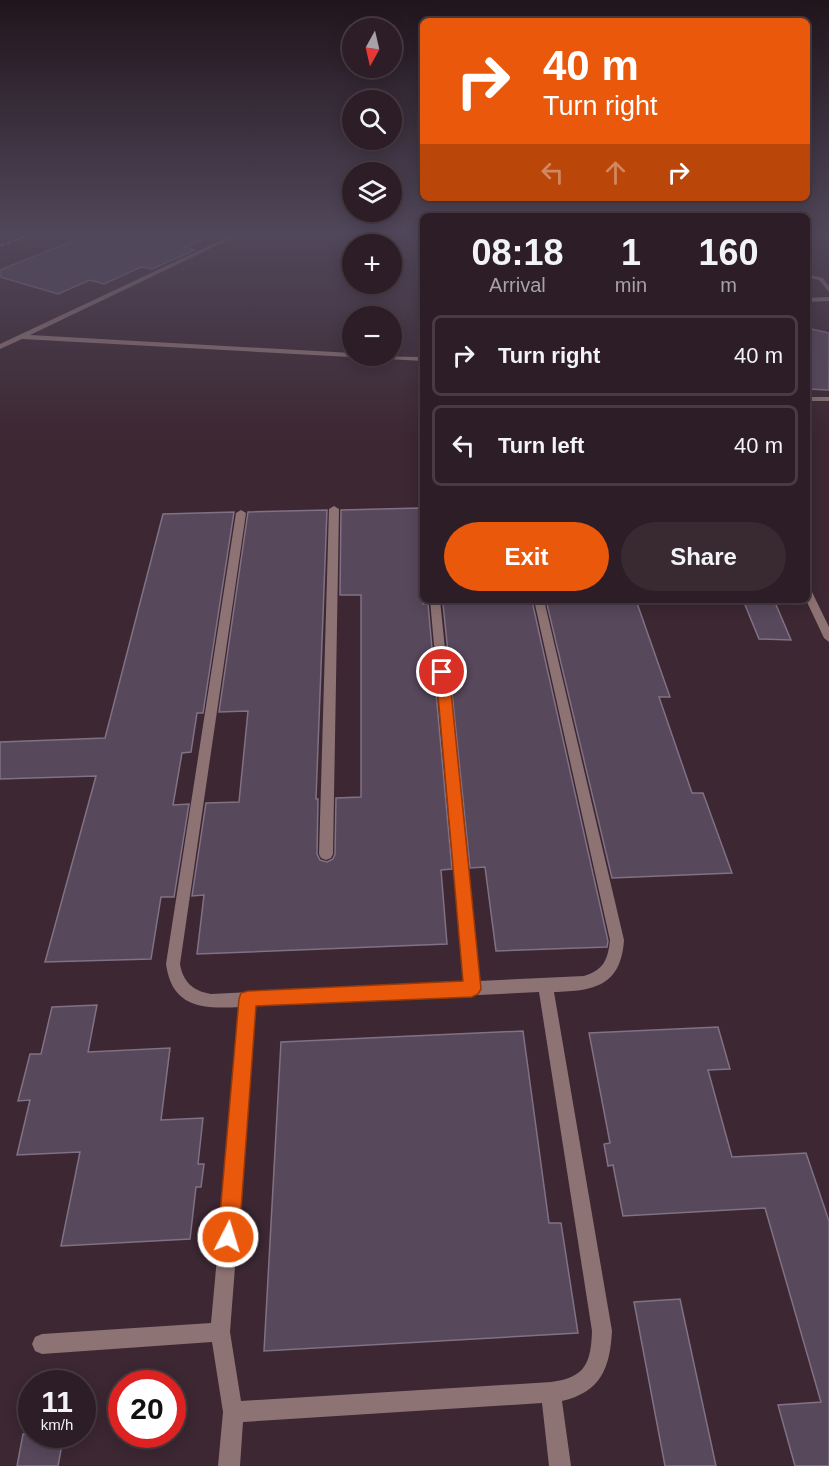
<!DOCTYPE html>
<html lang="en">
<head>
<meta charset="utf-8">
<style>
  :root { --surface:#2d1d26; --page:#392a32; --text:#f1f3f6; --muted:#a7a2a7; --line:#483b43; --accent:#ea580c }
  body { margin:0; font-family:Arial,sans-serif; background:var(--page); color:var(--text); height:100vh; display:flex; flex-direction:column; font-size:22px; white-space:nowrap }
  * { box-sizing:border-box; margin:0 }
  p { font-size:20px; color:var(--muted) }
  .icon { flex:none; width:33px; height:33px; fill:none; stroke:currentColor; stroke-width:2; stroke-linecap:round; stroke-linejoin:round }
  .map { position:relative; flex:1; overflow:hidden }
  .side { position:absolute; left:420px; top:213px; width:390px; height:390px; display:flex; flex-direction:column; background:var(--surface); border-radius:9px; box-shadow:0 3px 15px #0003,0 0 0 2px var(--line) }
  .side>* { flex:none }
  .top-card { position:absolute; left:420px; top:18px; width:390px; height:183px; border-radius:9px; box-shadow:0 3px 15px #0003,0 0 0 2px var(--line); background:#ea580c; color:#fff; overflow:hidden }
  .needle { width:39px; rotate:188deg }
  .buttons { position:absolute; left:342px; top:18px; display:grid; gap:12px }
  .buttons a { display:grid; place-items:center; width:60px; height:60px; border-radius:50%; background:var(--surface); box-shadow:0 3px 15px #0003,0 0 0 2px var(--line); font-size:30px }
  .speed { position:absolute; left:18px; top:1370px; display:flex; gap:12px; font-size:30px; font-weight:700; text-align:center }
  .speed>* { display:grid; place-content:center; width:78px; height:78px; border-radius:50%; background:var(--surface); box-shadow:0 3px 15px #0003,0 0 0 2px var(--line); line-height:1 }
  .speed small { font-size:15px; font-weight:400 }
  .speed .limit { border:9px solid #d22; background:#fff; color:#111 }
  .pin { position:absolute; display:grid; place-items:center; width:51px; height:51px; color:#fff; margin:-26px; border:3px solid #fff; border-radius:50%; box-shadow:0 2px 6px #0007 }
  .me { position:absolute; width:66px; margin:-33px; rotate:5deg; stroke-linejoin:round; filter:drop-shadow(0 0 4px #0008) }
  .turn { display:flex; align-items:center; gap:21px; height:126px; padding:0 24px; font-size:27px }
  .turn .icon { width:78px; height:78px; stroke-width:2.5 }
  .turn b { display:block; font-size:42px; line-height:51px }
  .lanes { display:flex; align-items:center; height:57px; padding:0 24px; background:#0003; justify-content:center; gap:30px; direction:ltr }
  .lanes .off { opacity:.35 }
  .eta { display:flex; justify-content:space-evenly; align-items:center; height:102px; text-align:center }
  .eta b { font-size:36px; font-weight:700; line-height:42px }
  .button { display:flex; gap:12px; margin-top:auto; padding:12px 24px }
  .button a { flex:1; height:69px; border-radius:36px; background:var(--accent); color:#fff; font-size:24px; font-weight:700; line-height:69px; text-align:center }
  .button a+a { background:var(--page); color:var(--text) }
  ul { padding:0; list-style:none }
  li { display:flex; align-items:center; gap:18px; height:81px; margin:0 12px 9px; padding:0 12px; border:3px solid var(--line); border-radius:9px }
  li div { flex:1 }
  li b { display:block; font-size:22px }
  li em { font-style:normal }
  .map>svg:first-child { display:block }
  .building { fill:#57485b; stroke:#817185; stroke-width:1.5 }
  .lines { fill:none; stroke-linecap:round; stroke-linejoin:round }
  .service { fill:#8e7374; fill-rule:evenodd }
  .rail { stroke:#c1b2b8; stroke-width:2; stroke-dasharray:5 2; stroke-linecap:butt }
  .route { fill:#ea580c; stroke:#983908; stroke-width:1.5 }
</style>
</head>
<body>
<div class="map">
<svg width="829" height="1466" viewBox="0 0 829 1466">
  <rect width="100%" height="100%" fill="#3c2732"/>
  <path class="building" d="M87,235H213L185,247L195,250L152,269L141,267L104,284L90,280L58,294L0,277V270Z
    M807,328L829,333V390L807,389Z
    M420,508L423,536V604H428L452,869L441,870L447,944L197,954L204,895L192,896L206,803L239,802L248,711L219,712L248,512L327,510L316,799H318L317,854L320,860L327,862L333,859L335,854L336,798L361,797V595H340L341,510Z
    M234,512L203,713H197L191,752L182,753L173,805L189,804L174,897H161L151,959L45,962L96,776L0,779V742L105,738L163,514Z
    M546,600H627L628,603H637L670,697H659L692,793H703L732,873L612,878Z
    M743,600H774L791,640L759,639Z
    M532,601L608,941L607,947L496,951L485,867L470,868L443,604Z
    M97,1005L88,1052L170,1048L161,1120L203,1118L198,1164H204L201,1187H196L190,1239L61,1246L80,1152L17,1155L30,1100L18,1101L30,1054H41L52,1007Z
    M718,1027L730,1069L708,1070L732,1157L806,1153L829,1221V1466H795L778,1405L821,1402L765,1208L623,1216L613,1165L608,1166L604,1144L610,1143L589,1033Z
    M523,1031L549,1223H561L578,1333L264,1351L281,1042Z
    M680,1299L716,1466H665L634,1302Z
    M23,1434H64L58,1466H17Z"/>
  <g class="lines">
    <path class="service" d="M232,235H239L30,335L352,353V356L423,357V361L22,339L0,349V344Z
      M807,274L823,278L829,286V292L819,280L807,278Z
      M829,297V301L807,302V298Z
      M807,397H829V401H807Z
      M334,506L339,509L333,854L331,858L326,860L321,858L319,854L329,509Z
      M241,510L246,513L180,964C183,982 193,991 211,994L464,982L430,600H440L479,981L584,976C604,970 608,959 610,940L534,600H544L624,940C621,986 594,991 554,992L612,1331C610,1368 601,1392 562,1401L571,1466H549L542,1403L243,1422L240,1466H218L223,1412L212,1342L42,1354L35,1351L32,1344L35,1337L42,1334L211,1323L240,1007C203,1009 172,1008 166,964L236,513ZM539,992L592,1331C591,1363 585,1378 551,1382L241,1401L230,1332L255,1006Z
      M807,589L812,592L829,627V642L824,638L806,600Z"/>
    <path class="rail" d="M0,246L29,235"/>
  </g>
  <linearGradient id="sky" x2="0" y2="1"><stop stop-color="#21151c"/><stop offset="0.53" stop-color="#50475a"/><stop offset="1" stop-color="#50475a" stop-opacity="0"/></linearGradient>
  <rect width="829" height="440" fill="url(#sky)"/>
  <path class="route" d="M442,667L449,672L481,989L478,994L472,997L256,1006L239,1237L236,1244L228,1247L221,1244L218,1237L239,999L241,993L248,991L463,981L436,672Z"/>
</svg>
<div class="buttons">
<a><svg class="needle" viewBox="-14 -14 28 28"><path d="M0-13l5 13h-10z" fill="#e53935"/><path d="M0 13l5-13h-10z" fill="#a7a2a7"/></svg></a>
<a><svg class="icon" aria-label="search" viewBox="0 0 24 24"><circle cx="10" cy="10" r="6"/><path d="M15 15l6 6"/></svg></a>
<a><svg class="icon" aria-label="layers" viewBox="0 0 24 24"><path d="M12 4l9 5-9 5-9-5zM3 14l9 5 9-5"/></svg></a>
<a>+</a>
<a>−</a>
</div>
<div class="speed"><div>11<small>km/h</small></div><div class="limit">20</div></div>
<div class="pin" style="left:442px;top:672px;background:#d93025"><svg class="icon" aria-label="arrive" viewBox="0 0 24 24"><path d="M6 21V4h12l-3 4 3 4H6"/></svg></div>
<svg class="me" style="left:228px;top:1237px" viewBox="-20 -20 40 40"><circle r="17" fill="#ea580c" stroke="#fff" stroke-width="3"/><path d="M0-11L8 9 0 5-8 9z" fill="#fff"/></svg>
<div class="top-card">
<div class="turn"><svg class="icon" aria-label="right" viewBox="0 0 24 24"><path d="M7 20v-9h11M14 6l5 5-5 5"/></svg><div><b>40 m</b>Turn right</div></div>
<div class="lanes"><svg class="icon off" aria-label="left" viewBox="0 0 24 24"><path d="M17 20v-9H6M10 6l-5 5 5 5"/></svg><svg class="icon off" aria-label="ahead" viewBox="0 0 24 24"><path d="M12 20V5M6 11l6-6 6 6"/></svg><svg class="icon" aria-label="right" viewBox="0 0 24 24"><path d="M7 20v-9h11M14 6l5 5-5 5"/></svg></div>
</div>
<section class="side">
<div class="eta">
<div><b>08:18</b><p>Arrival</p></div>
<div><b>1</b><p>min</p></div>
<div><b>160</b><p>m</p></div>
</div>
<ul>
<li><svg class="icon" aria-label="right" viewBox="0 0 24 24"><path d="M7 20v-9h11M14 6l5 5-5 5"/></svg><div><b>Turn right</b></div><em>40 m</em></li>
<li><svg class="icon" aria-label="left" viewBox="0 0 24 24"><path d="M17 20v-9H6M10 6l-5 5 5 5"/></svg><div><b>Turn left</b></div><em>40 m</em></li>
</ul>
<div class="button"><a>Exit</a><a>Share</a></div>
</section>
</div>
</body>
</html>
